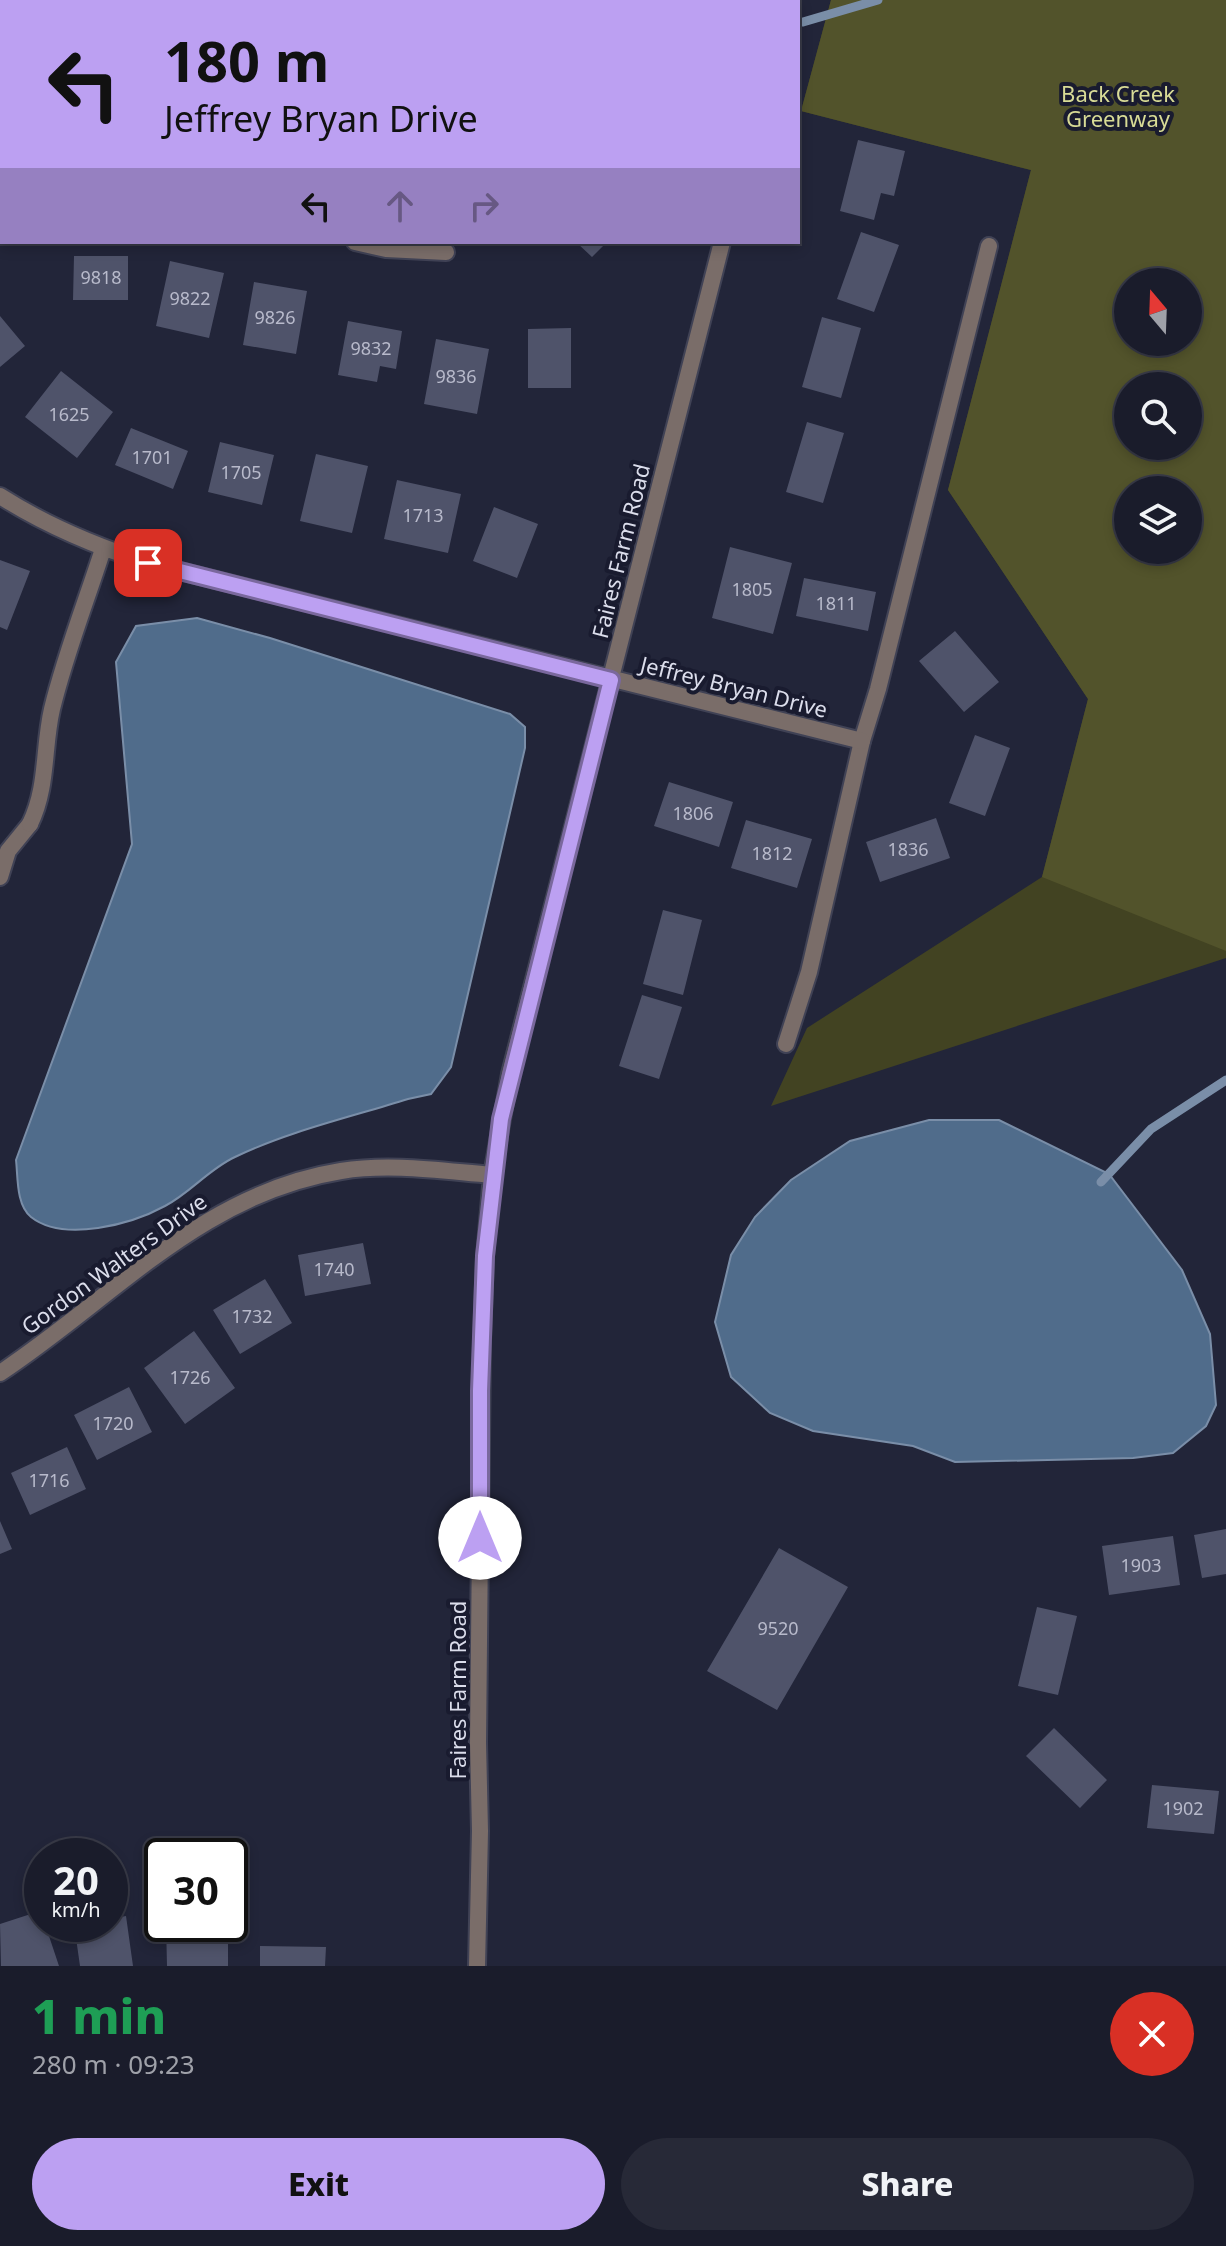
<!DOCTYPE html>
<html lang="en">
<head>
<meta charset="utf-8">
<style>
  :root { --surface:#1a1c2b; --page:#272937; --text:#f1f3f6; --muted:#9fa1a9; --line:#383a47; --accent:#bca0f2 }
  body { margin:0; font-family:"Noto Sans",sans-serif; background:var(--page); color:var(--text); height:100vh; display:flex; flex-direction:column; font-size:30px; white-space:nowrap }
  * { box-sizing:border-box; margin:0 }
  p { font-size:26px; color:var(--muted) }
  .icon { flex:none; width:44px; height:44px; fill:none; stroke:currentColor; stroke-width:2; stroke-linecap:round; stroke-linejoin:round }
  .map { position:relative; height:1966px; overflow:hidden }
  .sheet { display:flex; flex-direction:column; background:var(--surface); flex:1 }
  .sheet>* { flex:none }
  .guide { position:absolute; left:0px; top:0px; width:800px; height:244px; box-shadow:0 4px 12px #0003,0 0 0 2px var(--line); background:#bca0f2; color:#111; overflow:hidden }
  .needle { width:52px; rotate:341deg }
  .tools { position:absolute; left:1114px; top:268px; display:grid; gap:16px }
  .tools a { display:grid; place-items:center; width:88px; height:88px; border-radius:50%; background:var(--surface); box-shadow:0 4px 12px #0003,0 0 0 2px var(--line); font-size:40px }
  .speed { position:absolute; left:24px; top:1838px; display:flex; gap:16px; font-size:40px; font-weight:700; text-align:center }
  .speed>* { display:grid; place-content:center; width:104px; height:104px; border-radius:50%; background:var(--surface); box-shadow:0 4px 12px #0003,0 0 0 2px var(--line); line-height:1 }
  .speed small { font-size:20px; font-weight:400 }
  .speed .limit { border:4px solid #111; border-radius:12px; background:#fff; color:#111 }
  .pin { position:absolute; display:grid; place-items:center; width:68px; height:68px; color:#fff; margin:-34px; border-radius:16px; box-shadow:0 4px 12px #0006 }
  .me { position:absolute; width:88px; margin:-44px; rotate:0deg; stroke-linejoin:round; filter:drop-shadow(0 0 6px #0008) }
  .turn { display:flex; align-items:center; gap:28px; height:168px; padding:0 32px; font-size:36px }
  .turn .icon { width:104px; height:104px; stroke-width:2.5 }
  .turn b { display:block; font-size:56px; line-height:68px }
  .lanes { display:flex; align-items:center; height:76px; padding:0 32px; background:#0003; justify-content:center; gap:40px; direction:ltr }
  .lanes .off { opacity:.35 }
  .round { display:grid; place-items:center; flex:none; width:84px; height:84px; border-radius:42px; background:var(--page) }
  .overview { display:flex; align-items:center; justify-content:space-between; height:136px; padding:0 32px }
  h1 { font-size:48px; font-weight:800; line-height:60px; color:#1e9e55 }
  .cta { display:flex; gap:16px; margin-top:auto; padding:16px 32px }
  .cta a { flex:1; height:92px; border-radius:48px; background:var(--accent); color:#111; font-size:32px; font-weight:800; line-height:92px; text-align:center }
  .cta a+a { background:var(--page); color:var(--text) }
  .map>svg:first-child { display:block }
  .green { fill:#424322; fill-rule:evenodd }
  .forest { fill:#52532b; fill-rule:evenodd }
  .water { fill:#506c8b; stroke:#7a8ea8; stroke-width:2 }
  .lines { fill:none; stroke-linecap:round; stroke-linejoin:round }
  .stream { stroke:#7a8ea8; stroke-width:9 }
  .building { fill:#4f536a }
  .service-casing { stroke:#404255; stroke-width:20 }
  .minor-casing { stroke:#404255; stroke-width:20 }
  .service { stroke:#7a6d69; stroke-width:16 }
  .minor { stroke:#7a6d69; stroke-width:16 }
  .route-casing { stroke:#7a689d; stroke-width:20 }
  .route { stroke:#bca0f2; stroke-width:14 }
  .labels { text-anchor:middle; stroke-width:8; stroke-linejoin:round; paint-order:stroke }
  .number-label { font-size:18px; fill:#b8bacb }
  .park-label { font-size:22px; fill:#d8db96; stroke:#191b2f }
  .street-label { font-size:22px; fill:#dbddeb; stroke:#191b2f }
</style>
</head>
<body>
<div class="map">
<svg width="1226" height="1966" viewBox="0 0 1226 1966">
  <rect width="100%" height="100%" fill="#222539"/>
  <path class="green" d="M831,0H1226V958L771,1106L807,1028L1042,877L1088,699L948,490L1031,170L801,111ZM1128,282H1188V342H1128ZM1128,386H1188V446H1128ZM1128,490H1188V550H1128Z"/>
  <path class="forest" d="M831,0H1226V951L1042,877L1088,699L948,490L1031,170L801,111ZM1128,282H1188V342H1128ZM1128,386H1188V446H1128ZM1128,490H1188V550H1128Z"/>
  <path class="water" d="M197,618L270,638L510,714L525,727V748L451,1067L431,1094L408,1099C351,1117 289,1131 235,1157C209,1169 190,1193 165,1206C132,1224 64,1243 31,1217C16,1205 18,1177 16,1160L132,844L116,662L136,626Z
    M929,1120H999L1109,1174L1182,1270L1210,1334L1216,1405L1206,1426L1173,1453L1133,1458L955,1462L913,1446L813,1431L770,1413L731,1377L715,1322L731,1255L755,1217L791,1180L850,1141Z"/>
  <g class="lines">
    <path class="stream" d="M803,22L878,0
      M1101,1182L1151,1129L1226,1080"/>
  </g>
  <path class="building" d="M858,140L905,151L894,196L881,193L874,220L840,211Z
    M861,232L899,245L874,312L837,299Z
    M576,242H607L592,257Z
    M74,256H128V300H73Z
    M170,261L224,273L209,338L156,326Z
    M254,282L307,291L296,354L243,345Z
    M0,316L25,346L0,367Z
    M822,317L861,328L841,398L802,387Z
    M348,321L402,331L396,369L380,366L377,382L338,375Z
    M571,328V388H528V329Z
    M436,339L489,349L477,414L424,404Z
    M61,371L113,412L77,458L25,417Z
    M807,422L844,433L823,503L786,492Z
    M131,428L188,451L173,489L115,465Z
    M220,442L274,455L262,505L208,492Z
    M316,454L368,466L352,533L300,521Z
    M397,480L461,494L448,553L384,539Z
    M494,507L538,524L517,578L473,561Z
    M730,547L792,563L773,634L712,618Z
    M0,560L30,571L7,630L0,627Z
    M804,578L876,592L868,631L796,616Z
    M955,631L999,682L964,712L919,661Z
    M975,735L1010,748L985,816L949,803Z
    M669,782L733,802L719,847L654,826Z
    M936,818L950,858L880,882L866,842Z
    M746,820L812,839L797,888L731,868Z
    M663,910L702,920L683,995L643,984Z
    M642,995L682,1007L659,1079L619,1066Z
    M363,1243L371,1284L305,1296L298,1255Z
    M265,1279L292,1323L240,1354L213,1310Z
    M194,1331L235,1388L185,1424L144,1368Z
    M129,1387L152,1432L97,1460L74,1415Z
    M67,1447L86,1489L30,1515L11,1473Z
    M0,1521L12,1549L0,1554Z
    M1226,1529V1574L1202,1578L1194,1535Z
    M1173,1536L1180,1585L1109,1595L1102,1546Z
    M779,1548L848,1587L777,1710L707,1671Z
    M1037,1607L1077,1616L1058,1695L1018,1686Z
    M1054,1728L1107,1780L1080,1808L1026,1756Z
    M1152,1785L1219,1791L1214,1834L1147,1828Z
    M40,1911L42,1924H45L59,1966H1L0,1924Z
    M126,1916L133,1966H80L74,1924H110V1919Z
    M166,1924H228V1966H167Z
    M260,1946L326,1947L325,1966H260Z"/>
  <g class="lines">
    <g class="service-casing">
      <path id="service" d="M0,877L8,851L30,824
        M786,1044L809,972L862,741L878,689L989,246"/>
    </g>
    <g class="minor-casing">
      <path id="minor" d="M783,2V0
        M0,219L2,218
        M355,242L386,249L446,252
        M0,496C47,526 95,546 148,563L862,741
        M30,824C48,787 43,748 52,709C65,655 86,602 103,549
        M0,1373C112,1299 202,1193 341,1171C391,1163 442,1171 492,1175
        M477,1966L480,1831L478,1743L482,1341L485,1256L492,1175L510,1074L722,242"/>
    </g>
    <use href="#service" class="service"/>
    <use href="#minor" class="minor"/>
  </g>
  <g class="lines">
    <g class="route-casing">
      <path id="route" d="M148,563L611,680L501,1119L485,1256L480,1391V1538"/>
    </g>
    <use href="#route" class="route"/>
  </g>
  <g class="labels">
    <g class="number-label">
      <text x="101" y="284">9818</text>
      <text x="190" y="305">9822</text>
      <text x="275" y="324">9826</text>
      <text x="371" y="355">9832</text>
      <text x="456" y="383">9836</text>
      <text x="69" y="421">1625</text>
      <text x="152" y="464">1701</text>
      <text x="241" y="479">1705</text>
      <text x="423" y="522">1713</text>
      <text x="752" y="596">1805</text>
      <text x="836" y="610">1811</text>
      <text x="693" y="820">1806</text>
      <text x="908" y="856">1836</text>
      <text x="772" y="860">1812</text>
      <text x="334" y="1276">1740</text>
      <text x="252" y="1323">1732</text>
      <text x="190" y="1384">1726</text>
      <text x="113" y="1430">1720</text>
      <text x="49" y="1487">1716</text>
      <text x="1141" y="1572">1903</text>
      <text x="778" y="1635">9520</text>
      <text x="1183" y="1815">1902</text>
    </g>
    <g class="park-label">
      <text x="1118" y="102">Back Creek<tspan x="1118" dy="25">Greenway</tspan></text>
    </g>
    <g class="street-label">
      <text transform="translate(621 551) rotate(-76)" y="8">Faires Farm Road</text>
      <text transform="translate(734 687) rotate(14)" y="8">Jeffrey Bryan Drive</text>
      <text transform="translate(114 1264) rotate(-36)" y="8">Gordon Walters Drive</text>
      <text transform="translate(458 1690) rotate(-90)" y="8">Faires Farm Road</text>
    </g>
  </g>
</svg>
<div class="tools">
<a><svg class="needle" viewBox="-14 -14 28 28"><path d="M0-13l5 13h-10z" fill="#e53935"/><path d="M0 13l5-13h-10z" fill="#9fa1a9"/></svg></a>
<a><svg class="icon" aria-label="search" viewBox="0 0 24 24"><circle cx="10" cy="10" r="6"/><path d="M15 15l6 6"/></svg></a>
<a><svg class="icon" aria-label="layers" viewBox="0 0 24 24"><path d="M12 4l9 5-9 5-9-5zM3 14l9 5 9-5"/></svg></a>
</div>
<div class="speed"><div>20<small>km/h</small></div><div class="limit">30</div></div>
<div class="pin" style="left:148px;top:563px;background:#d93025"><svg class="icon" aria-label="arrive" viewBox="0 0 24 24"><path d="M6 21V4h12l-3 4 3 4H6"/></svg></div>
<svg class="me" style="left:480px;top:1538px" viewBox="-20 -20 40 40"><circle r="19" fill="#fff"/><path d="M0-13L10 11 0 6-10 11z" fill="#bca0f2"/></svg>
<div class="guide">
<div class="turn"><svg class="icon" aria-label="left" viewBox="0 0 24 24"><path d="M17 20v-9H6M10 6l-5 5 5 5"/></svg><div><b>180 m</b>Jeffrey Bryan Drive</div></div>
<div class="lanes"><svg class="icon" aria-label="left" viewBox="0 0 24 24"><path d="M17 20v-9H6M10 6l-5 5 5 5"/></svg><svg class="icon off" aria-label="ahead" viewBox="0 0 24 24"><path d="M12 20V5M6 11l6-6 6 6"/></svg><svg class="icon off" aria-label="right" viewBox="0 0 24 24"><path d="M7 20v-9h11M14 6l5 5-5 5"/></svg></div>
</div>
</div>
<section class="sheet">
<div class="overview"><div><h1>1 min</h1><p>280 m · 09:23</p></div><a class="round" style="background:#d93025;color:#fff"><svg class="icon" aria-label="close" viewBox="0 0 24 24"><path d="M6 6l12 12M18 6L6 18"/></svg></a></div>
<div class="cta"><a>Exit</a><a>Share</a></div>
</section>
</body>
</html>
